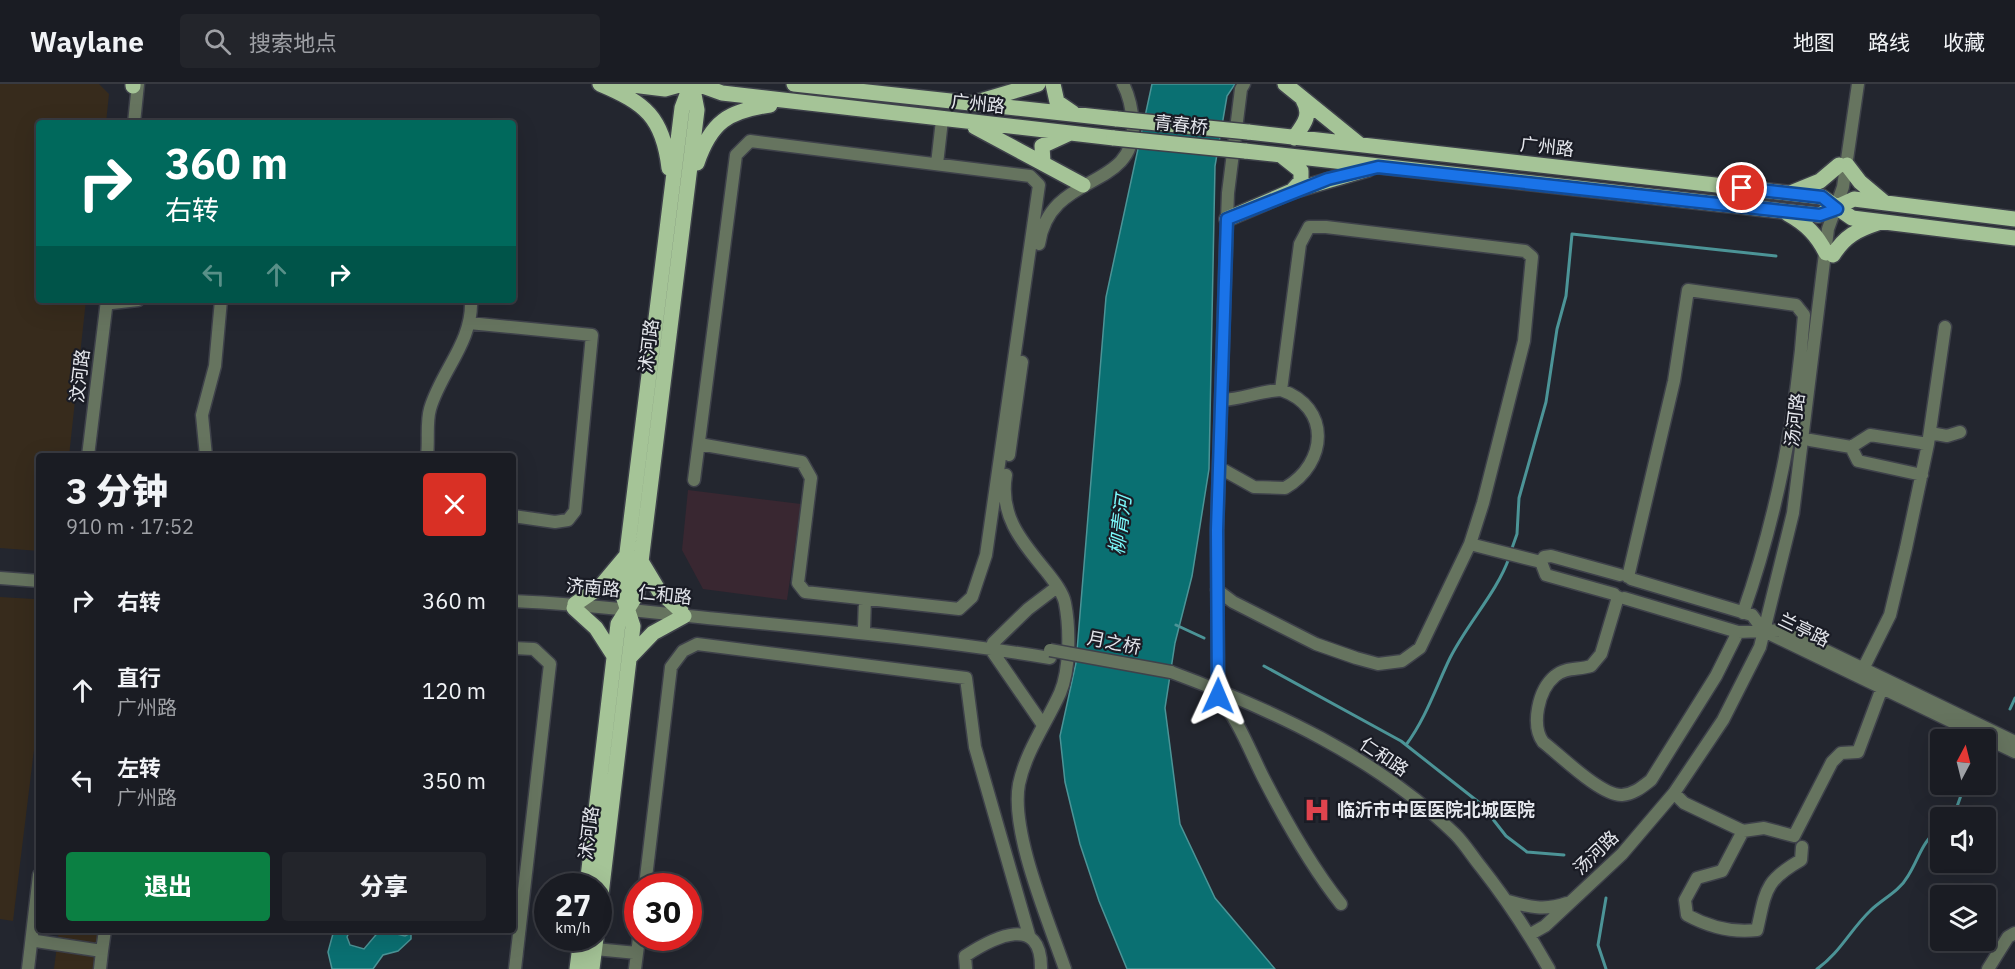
<!DOCTYPE html>
<html lang="zh">
<head>
<meta charset="utf-8">
<style>
  :root { --surface:#1a1c23; --page:#23252b; --text:#f1f3f6; --muted:#9fa1a6; --line:#383a41; --accent:#0b8043 }
  body { margin:0; font-family:"IBM Plex Sans","Noto Sans SC",sans-serif; background:var(--page); color:var(--text); height:100vh; display:flex; flex-direction:column; font-size:22px; white-space:nowrap }
  * { box-sizing:border-box; margin:0 }
  p { font-size:20px; color:var(--muted) }
  .icon { flex:none; width:33px; height:33px; fill:none; stroke:currentColor; stroke-width:2; stroke-linecap:round; stroke-linejoin:round }
  .map { position:relative; flex:1; overflow:hidden }
  .sheet { position:absolute; left:36px; top:369px; width:480px; height:480px; display:flex; flex-direction:column; background:var(--surface); border-radius:6px; box-shadow:0 6px 24px #0002,0 0 0 2px var(--line) }
  .sheet>* { flex:none }
  .guide { position:absolute; left:36px; top:36px; width:480px; height:183px; border-radius:6px; box-shadow:0 6px 24px #0002,0 0 0 2px var(--line); background:#00695c; color:#fff; overflow:hidden }
  .needle { width:39px; rotate:7deg }
  .controls { position:absolute; left:1930px; top:645px; display:grid; gap:12px }
  .controls a { display:grid; place-items:center; width:66px; height:66px; border-radius:6px; background:var(--surface); box-shadow:0 6px 24px #0002,0 0 0 2px var(--line); font-size:30px }
  .speed { position:absolute; left:534px; top:789px; display:flex; gap:12px; font-size:30px; font-weight:700; text-align:center }
  .speed>* { display:grid; place-content:center; width:78px; height:78px; border-radius:50%; background:var(--surface); box-shadow:0 6px 24px #0002,0 0 0 2px var(--line); line-height:1 }
  .speed small { font-size:15px; font-weight:400 }
  .speed .limit { border:9px solid #d22; background:#fff; color:#111 }
  .pin { position:absolute; display:grid; place-items:center; width:51px; height:51px; color:#fff; margin:-26px; border:3px solid #fff; border-radius:50%; box-shadow:0 2px 6px #0007 }
  .me { position:absolute; width:66px; margin:-33px; rotate:1deg; stroke-linejoin:round; filter:drop-shadow(0 0 4px #0008) }
  .turn { display:flex; align-items:center; gap:21px; height:126px; padding:0 30px; font-size:27px }
  .turn .icon { width:78px; height:78px; stroke-width:2.5 }
  .turn b { display:block; font-size:42px; line-height:51px }
  .lanes { display:flex; align-items:center; height:57px; padding:0 30px; background:#0003; justify-content:center; gap:30px; direction:ltr }
  .lanes .off { opacity:.35 }
  .round { display:grid; place-items:center; flex:none; width:63px; height:63px; border-radius:6px; background:var(--page) }
  .overview { display:flex; align-items:center; justify-content:space-between; height:102px; padding:0 30px }
  h1 { font-size:36px; font-weight:800; line-height:45px }
  .action { display:flex; gap:12px; margin-top:auto; padding:12px 30px }
  .action a { flex:1; height:69px; border-radius:6px; background:var(--accent); color:#fff; font-size:24px; font-weight:800; line-height:69px; text-align:center }
  .action a+a { background:var(--page); color:var(--text) }
  ul { padding:0; list-style:none }
  li { display:flex; align-items:center; gap:18px; height:90px; padding:0 30px }
  li div { flex:1 }
  li b { display:block; font-size:22px }
  li em { font-style:normal }
  header { display:flex; align-items:center; gap:36px; box-sizing:border-box; height:84px; padding:0 30px; background:var(--surface); border-bottom:2px solid var(--line) }
  header strong { font-size:28px }
  nav { display:flex; gap:33px; margin-inline-start:auto; font-size:21px }
  .search { width:420px; height:54px; background:var(--page); display:flex; align-items:center; gap:15px; box-sizing:border-box; padding:0 21px; border-radius:6px; color:var(--muted); font-size:22px }
  .map>svg:first-child { display:block }
  .commercial { fill:#372b1c }
  .education { fill:#392731 }
  .water { fill:#0a7072; stroke:#4c9497; stroke-width:1.5 }
  .lines { fill:none; stroke-linecap:round; stroke-linejoin:round }
  .stream { stroke:#4c9497; stroke-width:3 }
  .minor-casing { stroke:#3e414a; stroke-width:15 }
  .major-casing { stroke:#3e414a; stroke-width:18 }
  .minor { stroke:#66745f; stroke-width:12 }
  .major { stroke:#a5c497; stroke-width:15 }
  .minor-bridge-casing { stroke:#3e414a; stroke-width:15; stroke-linecap:butt }
  .major-bridge-casing { stroke:#3e414a; stroke-width:18; stroke-linecap:butt }
  .minor-bridge { stroke:#66745f; stroke-width:12 }
  .major-bridge { stroke:#a5c497; stroke-width:15 }
  .route-casing { stroke:#114b97; stroke-width:15 }
  .route { stroke:#1a73e8; stroke-width:10 }
  .labels { text-anchor:middle; stroke-width:4.5; stroke-linejoin:round; paint-order:stroke }
  .street-label { font-size:18px; fill:#e5e7ed; stroke:#1a1c25 }
  .poi-label { font-size:18px; font-weight:bold; fill:#e5e7ed; stroke:#1a1c25; text-anchor:start }
  .water-label { font-size:20px; font-style:italic; fill:#7bf8fa; stroke:#1a1c25 }
</style>
</head>
<body>
<header>
<strong>Waylane</strong>
<div class="search"><svg class="icon" aria-label="search" viewBox="0 0 24 24"><circle cx="10" cy="10" r="6"/><path d="M15 15l6 6"/></svg>搜索地点</div>
<nav><a>地图</a><a>路线</a><a>收藏</a></nav>
</header>
<div class="map">
<svg width="2015" height="885" viewBox="0 0 2015 885">
  <rect width="100%" height="100%" fill="#23262f"/>
  <path class="commercial" d="M0,0H99L109,10L106,39H39V216H86L69,372H39V467L0,464Z
    M0,513L34,515L39,521V625L13,837L0,835Z
    M59,846H101L96,885H54Z"/>
  <path class="education" d="M688,406L801,420L787,516L703,505L682,466Z"/>
  <path class="water" d="M1152,0H1235L1227,12L1215,82L1209,385L1192,492L1175,559L1165,624L1180,740L1215,814L1275,885H1127L1099,817L1080,760L1065,698L1060,652L1076,579L1106,213Z
    M334,846H350L347,853L350,861L364,865L380,846L405,852L411,849V855L398,867L383,871L373,885H332L328,868Z"/>
  <g class="lines">
    <path class="stream" d="M1511,467L1517,450L1519,414L1546,318L1557,245L1566,212L1572,150L1776,172
      M1176,541L1204,554
      M1264,582L1401,657L1481,720L1506,752L1527,768L1564,771
      M2010,625L2015,614
      M1406,661C1426,634 1436,603 1450,574C1467,540 1497,508 1509,474
      M1953,734L1965,700
      M1606,814L1598,861L1606,885
      M1817,885C1839,870 1851,845 1870,827C1882,815 1899,808 1908,792C1920,773 1921,758 1941,743"/>
    <g class="minor-casing">
      <path id="minor" d="M1244,0L1241,5L1228,109L1226,162L1217,446L1218,612C1238,635 1249,665 1263,693C1285,736 1310,781 1341,820
        M134,39L138,0
        M937,80L942,36
        M1039,160C1050,86 1136,108 1133,40C1132,26 1130,13 1123,0
        M112,219L138,216
        M469,239L592,251L575,427L568,436L555,438L513,432
        M1930,349L1947,352L1960,348
        M1810,356L1851,363
        M1009,371L1022,278
        M88,372L107,216
        M206,372L202,331L215,282L221,216
        M427,372C429,357 426,339 430,325C441,287 473,258 471,216
        M1220,384L1254,403L1285,404C1328,379 1331,323 1281,306
        M1006,391C999,432 1022,458 1046,487C1053,496 1063,508 1065,519C1070,544 1070,586 1060,609C1046,640 1026,667 1019,700C1010,748 1049,838 1065,885
        M1922,391L1858,377L1851,363L1870,351L1928,360
        M694,396L736,71L750,57L1030,92L1039,101L986,471L972,513L959,525L805,508L798,499L811,394L802,378L699,360
        M1470,460L1541,478
        M1541,478L1546,491L1614,510
        M1541,478L1544,473L1551,472L1620,491
        M1628,493L1674,297L1688,206L1796,221L1804,231C1797,330 1776,435 1743,529
        M0,494L39,497
        M1631,495L1752,531L1763,546
        M1217,506L1233,518L1316,560L1356,574L1378,580L1402,577L1420,564L1470,460L1483,419L1524,257L1532,173L1525,167L1326,143H1309L1300,160L1281,306C1260,307 1243,315 1222,316
        M1618,513L1601,570L1591,582C1579,586 1565,583 1555,592C1538,606 1531,641 1543,658C1560,671 1601,712 1622,711C1634,710 1642,703 1651,696L1716,592L1738,548
        M1624,514L1738,548L1783,546L2015,658
        M513,517C589,520 663,530 739,537C843,547 946,557 1050,574
        M864,544L865,515
        M1766,548L2015,668
        M993,559L1028,525L1057,503
        M513,564L534,565L550,580L515,885
        M990,564L1043,641
        M1863,585L1890,531L1906,464L1928,360L1945,243
        M1171,588C1273,626 1376,673 1455,750C1465,760 1472,772 1481,783C1507,816 1528,848 1549,885
        M1674,709L1684,719L1743,747L1764,744L1794,752L1832,678L1841,669L1858,668L1882,604
        M1743,747L1722,787L1697,794L1685,816L1687,831C1709,843 1732,849 1757,846C1766,807 1764,797 1801,776L1802,763
        M645,802L671,583L683,567L697,560L966,594L975,663L1029,851
        M1508,817C1529,823 1545,827 1567,819
        M1529,851L1545,842L1622,770L1674,709L1723,636L1760,563L1793,429L1828,145L1843,103L1858,0
        M36,857L102,867L100,885
        M595,865L637,869
        M102,867L105,846
        M28,885L39,791
        M635,885L639,854
        M966,885L965,872C994,853 1042,829 1041,885
        M1988,885L2008,853L2015,849"/>
    </g>
    <g class="major-casing">
      <path id="major" d="M133,0V2
        M600,0C645,19 663,33 669,84
        M624,0L665,5L683,0
        M697,0L722,9L1114,54
        M794,0L1117,35
        M1053,0L1057,18L1073,29
        M1285,0L1359,60
        M977,18L1038,0
        M975,43L1083,101
        M1248,48L1822,113L1852,134L2015,154
        M1294,54C1304,40 1312,31 1303,16
        M1245,67L1819,131L1854,115L2015,135
        M1282,72L1301,87V97L1292,107
        M1043,78L1042,62L1068,50
        M697,79C711,38 728,27 770,21
        M1847,81L1860,98L1885,119
        M1793,108L1820,97L1839,81
        M1788,130C1806,140 1817,151 1826,169
        M1227,135L1292,107L1368,85
        M1833,171C1845,152 1857,146 1878,139
        M641,477L659,507L681,527
        M575,520L600,503L626,472
        M574,524L596,544L614,572
        M630,573L653,549L684,532
        M587,802L618,540L637,510L697,26L692,0
        M598,836L633,542L622,509L682,24L691,0
        M577,885L581,854
        M592,885L596,854"/>
    </g>
    <use href="#minor" class="minor"/>
    <use href="#major" class="major"/>
    <g class="minor-bridge-casing">
      <path id="minor-bridge" d="M1050,566L1171,588"/>
    </g>
    <g class="major-bridge-casing">
      <path id="major-bridge" d="M1117,35L1248,48
        M1114,54L1245,67"/>
    </g>
    <use href="#minor-bridge" class="minor-bridge"/>
    <use href="#major-bridge" class="major-bridge"/>
  </g>
  <g class="lines">
    <g class="route-casing">
      <path id="route" d="M1218,612L1217,446L1227,135L1328,95L1378,83L1820,131L1837,125L1822,113L1742,104"/>
    </g>
    <use href="#route" class="route"/>
  </g>
  <defs>
    <g id="hospital-bare" transform="scale(2.07)"><path d="M-5-5h3v3.5h4V-5h3V5h-3V1.5h-4V5h-3Z" fill="#e0444e" stroke="#1a1c25" stroke-width="2.5" paint-order="stroke"/></g>
  </defs>
  <g fill-rule="evenodd">
    <use href="#hospital-bare" x="1317" y="726"/>
  </g>
  <g class="labels">
    <g class="street-label">
      <text transform="translate(978 20) rotate(6)" y="6">广州路</text>
      <text transform="translate(1181 41) rotate(6)" y="6">青春桥</text>
      <text transform="translate(1547 63) rotate(6)" y="6">广州路</text>
      <text transform="translate(649 262) rotate(-83)" y="6">沭河路</text>
      <text transform="translate(80 292) rotate(-83)" y="6">汶河路</text>
      <text transform="translate(1795 336) rotate(-83)" y="6">汤河路</text>
      <text transform="translate(593 504) rotate(5)" y="6">济南路</text>
      <text transform="translate(665 511) rotate(6)" y="6">仁和路</text>
      <text transform="translate(1804 546) rotate(26)" y="6">兰亭路</text>
      <text transform="translate(1114 559) rotate(11)" y="6">月之桥</text>
      <text transform="translate(1384 673) rotate(34)" y="6">仁和路</text>
      <text transform="translate(589 749) rotate(-83)" y="6">沭河路</text>
      <text transform="translate(1596 769) rotate(-44)" y="6">汤河路</text>
    </g>
    <g class="poi-label">
      <text x="1337" y="732">临沂市中医医院北城医院</text>
    </g>
    <g class="water-label">
      <text transform="translate(1120 441) rotate(-83)" y="7">柳青河</text>
    </g>
  </g>
</svg>
<div class="controls">
<a><svg class="needle" viewBox="-14 -14 28 28"><path d="M0-13l5 13h-10z" fill="#e53935"/><path d="M0 13l5-13h-10z" fill="#9fa1a6"/></svg></a>
<a><svg class="icon" aria-label="sound" viewBox="0 0 24 24"><path d="M4 9h4l5-4v14l-5-4H4zM17 9q2 3 0 6"/></svg></a>
<a><svg class="icon" aria-label="layers" viewBox="0 0 24 24"><path d="M12 4l9 5-9 5-9-5zM3 14l9 5 9-5"/></svg></a>
</div>
<div class="speed"><div>27<small>km/h</small></div><div class="limit">30</div></div>
<div class="pin" style="left:1742px;top:104px;background:#d93025"><svg class="icon" aria-label="arrive" viewBox="0 0 24 24"><path d="M6 21V4h12l-3 4 3 4H6"/></svg></div>
<svg class="me" style="left:1218px;top:612px" viewBox="-20 -20 40 40"><path d="M0-17L14 15 0 8-14 15z" fill="#1a73e8" stroke="#fff" stroke-width="4"/></svg>
<div class="guide">
<div class="turn"><svg class="icon" aria-label="right" viewBox="0 0 24 24"><path d="M7 20v-9h11M14 6l5 5-5 5"/></svg><div><b>360 m</b>右转</div></div>
<div class="lanes"><svg class="icon off" aria-label="left" viewBox="0 0 24 24"><path d="M17 20v-9H6M10 6l-5 5 5 5"/></svg><svg class="icon off" aria-label="ahead" viewBox="0 0 24 24"><path d="M12 20V5M6 11l6-6 6 6"/></svg><svg class="icon" aria-label="right" viewBox="0 0 24 24"><path d="M7 20v-9h11M14 6l5 5-5 5"/></svg></div>
</div>
<section class="sheet">
<div class="overview"><div><h1>3 分钟</h1><p>910 m · 17:52</p></div><a class="round" style="background:#d93025;color:#fff"><svg class="icon" aria-label="close" viewBox="0 0 24 24"><path d="M6 6l12 12M18 6L6 18"/></svg></a></div>
<ul>
<li><svg class="icon" aria-label="right" viewBox="0 0 24 24"><path d="M7 20v-9h11M14 6l5 5-5 5"/></svg><div><b>右转</b></div><em>360 m</em></li>
<li><svg class="icon" aria-label="ahead" viewBox="0 0 24 24"><path d="M12 20V5M6 11l6-6 6 6"/></svg><div><b>直行</b><p>广州路</p></div><em>120 m</em></li>
<li><svg class="icon" aria-label="left" viewBox="0 0 24 24"><path d="M17 20v-9H6M10 6l-5 5 5 5"/></svg><div><b>左转</b><p>广州路</p></div><em>350 m</em></li>
</ul>
<div class="action"><a>退出</a><a>分享</a></div>
</section>
</div>
</body>
</html>
